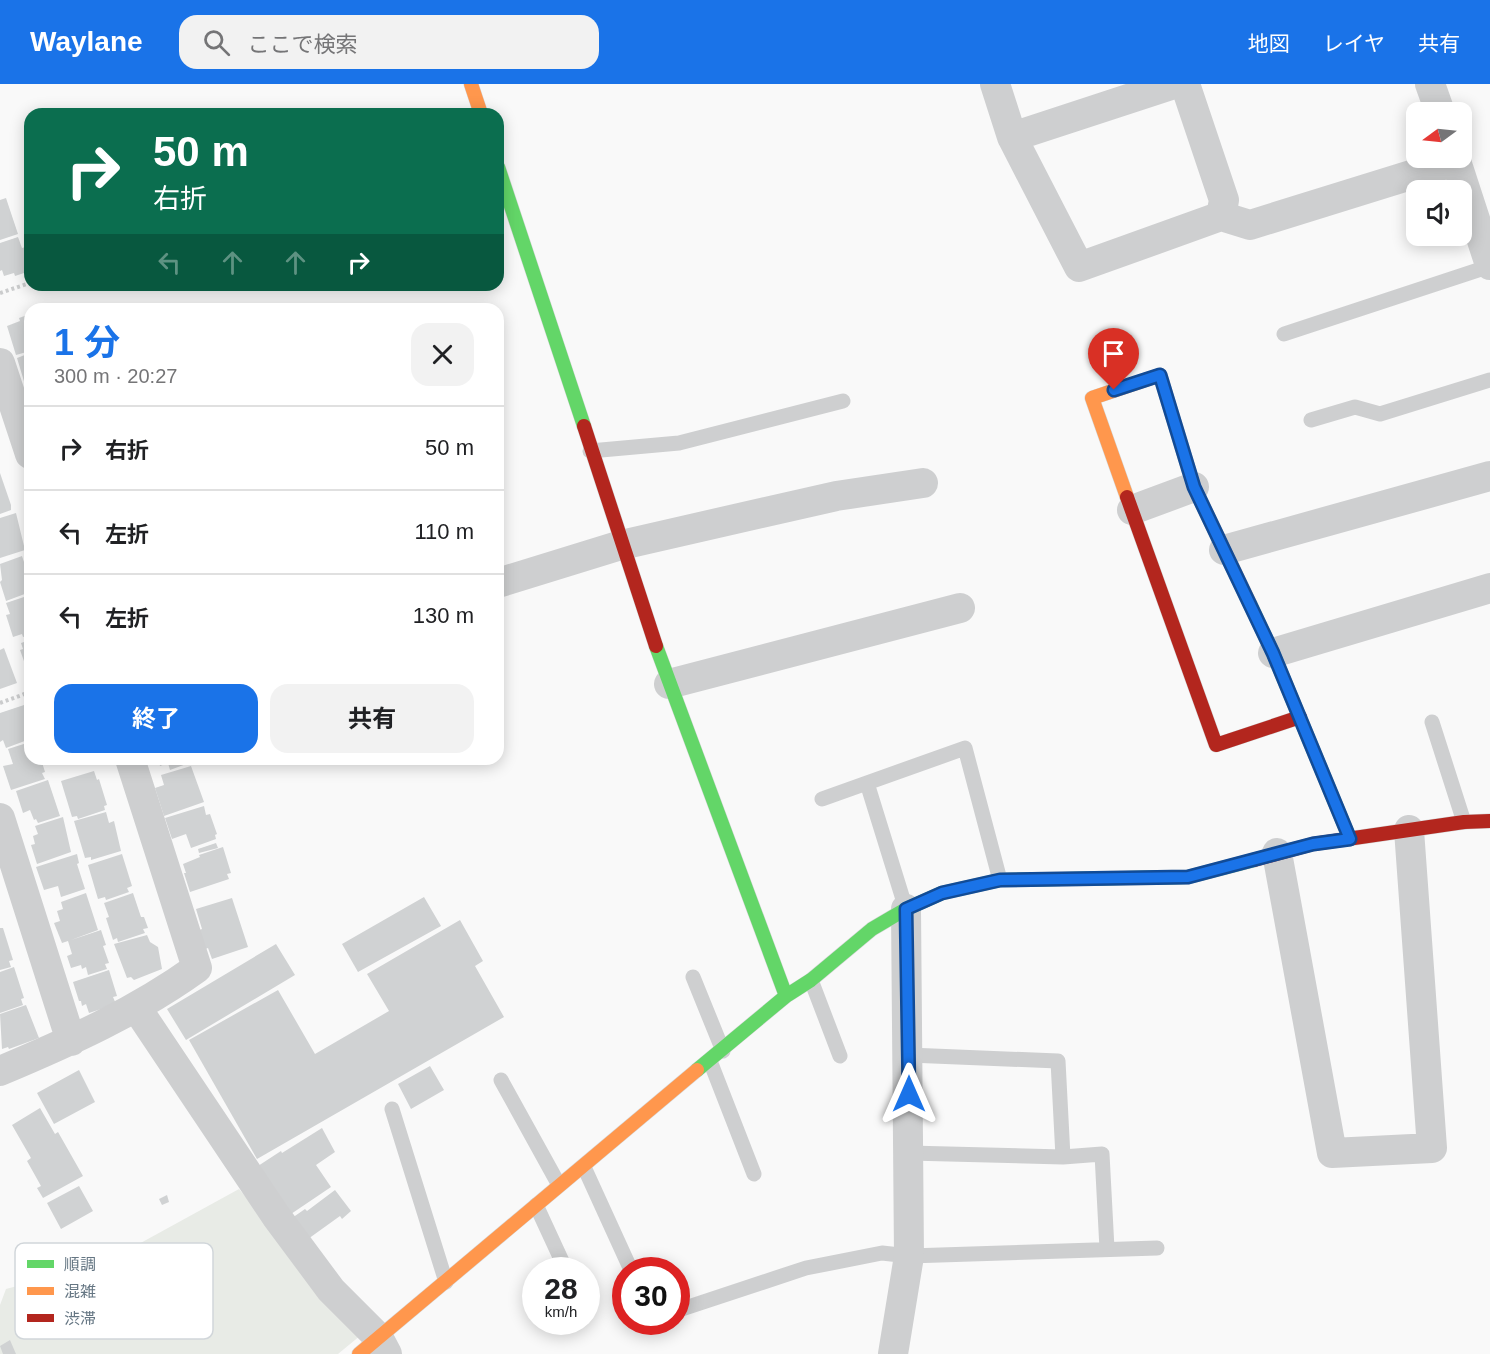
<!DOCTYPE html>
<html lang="ja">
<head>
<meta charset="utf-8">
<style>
  :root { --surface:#fff; --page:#f2f2f2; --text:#202124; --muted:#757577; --line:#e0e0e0; --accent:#1a73e8 }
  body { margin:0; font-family:Arial,"Noto Sans JP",sans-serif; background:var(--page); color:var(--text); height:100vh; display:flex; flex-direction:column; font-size:22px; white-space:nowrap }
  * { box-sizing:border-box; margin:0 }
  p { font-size:20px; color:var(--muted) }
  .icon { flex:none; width:33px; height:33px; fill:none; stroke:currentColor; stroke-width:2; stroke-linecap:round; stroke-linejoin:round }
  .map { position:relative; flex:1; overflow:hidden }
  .side { position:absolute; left:24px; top:219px; width:480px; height:462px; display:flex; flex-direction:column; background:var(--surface); border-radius:18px; box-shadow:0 3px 15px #0003 }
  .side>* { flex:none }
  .hud { position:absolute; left:24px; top:24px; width:480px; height:183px; border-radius:18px; box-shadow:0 3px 15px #0003; background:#0b6e4f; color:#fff; overflow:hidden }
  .needle { width:39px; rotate:255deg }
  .fabs { position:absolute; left:1406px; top:18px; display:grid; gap:12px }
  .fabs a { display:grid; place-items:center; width:66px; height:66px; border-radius:12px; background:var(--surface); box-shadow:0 3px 15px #0003; font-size:30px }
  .speed { position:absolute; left:522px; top:1173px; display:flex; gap:12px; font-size:30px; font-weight:700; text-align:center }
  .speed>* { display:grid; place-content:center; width:78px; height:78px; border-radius:50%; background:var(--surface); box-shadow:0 3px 15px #0003; line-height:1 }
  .speed small { font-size:15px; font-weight:400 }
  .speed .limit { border:9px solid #d22; background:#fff; color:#111 }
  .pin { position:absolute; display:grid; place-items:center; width:51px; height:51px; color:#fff; margin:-62px -26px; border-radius:50% 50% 50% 0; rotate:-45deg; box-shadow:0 0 6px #0007 }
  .pin .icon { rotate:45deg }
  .me { position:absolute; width:66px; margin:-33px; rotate:0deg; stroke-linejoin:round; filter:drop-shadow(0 0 4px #0008) }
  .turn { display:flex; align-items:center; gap:21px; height:126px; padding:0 30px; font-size:27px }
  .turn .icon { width:78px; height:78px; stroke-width:2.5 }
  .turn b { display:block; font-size:42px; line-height:51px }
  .lanes { display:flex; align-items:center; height:57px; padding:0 30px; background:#0003; justify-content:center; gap:30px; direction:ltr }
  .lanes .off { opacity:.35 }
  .round { display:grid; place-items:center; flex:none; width:63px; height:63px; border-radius:18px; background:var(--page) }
  .summary { display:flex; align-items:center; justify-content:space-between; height:102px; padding:0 30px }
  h1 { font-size:36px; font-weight:700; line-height:45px; color:var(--accent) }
  .action { display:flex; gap:12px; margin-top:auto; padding:12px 30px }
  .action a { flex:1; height:69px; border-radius:18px; background:var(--accent); color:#fff; font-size:24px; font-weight:700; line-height:69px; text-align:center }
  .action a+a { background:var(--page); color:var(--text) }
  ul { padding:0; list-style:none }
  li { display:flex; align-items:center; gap:18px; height:84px; padding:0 30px; border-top:2px solid var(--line) }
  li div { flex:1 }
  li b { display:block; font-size:22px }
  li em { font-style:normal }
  header { display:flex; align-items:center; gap:36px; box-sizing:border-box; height:84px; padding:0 30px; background:var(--accent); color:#fff }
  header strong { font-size:28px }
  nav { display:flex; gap:33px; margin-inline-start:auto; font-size:21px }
  .search { width:420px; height:54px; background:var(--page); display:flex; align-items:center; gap:15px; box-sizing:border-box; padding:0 21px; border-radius:18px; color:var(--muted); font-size:22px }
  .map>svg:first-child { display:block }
  .green { fill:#e8ebe6 }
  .building { fill:#d0d2d3 }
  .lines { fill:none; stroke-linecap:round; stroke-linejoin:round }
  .fast-casing { stroke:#d5d6d7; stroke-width:15 }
  .slow-casing { stroke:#d5d6d7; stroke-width:15 }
  .jam-casing { stroke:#d5d6d7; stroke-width:15 }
  .path { stroke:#cbcccd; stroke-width:4; stroke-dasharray:3 3; stroke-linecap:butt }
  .lane { stroke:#cecfd0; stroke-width:15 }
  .street { stroke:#cecfd0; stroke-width:30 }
  .fast { stroke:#63d668; stroke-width:14 }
  .slow { stroke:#ff974d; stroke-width:14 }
  .jam { stroke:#b3261e; stroke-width:14 }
  .route-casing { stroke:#114b97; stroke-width:15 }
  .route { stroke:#1a73e8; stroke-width:10 }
  .key { fill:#fff; stroke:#d1d6da; stroke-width:1.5 }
  .key-label { font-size:16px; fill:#657683 }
</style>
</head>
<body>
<header>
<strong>Waylane</strong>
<div class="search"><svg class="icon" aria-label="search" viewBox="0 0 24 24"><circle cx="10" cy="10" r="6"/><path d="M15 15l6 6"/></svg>ここで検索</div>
<nav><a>地図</a><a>レイヤ</a><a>共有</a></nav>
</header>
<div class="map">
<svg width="1490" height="1270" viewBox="0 0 1490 1270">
  <rect width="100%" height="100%" fill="#f9f9f9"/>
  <path class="green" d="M239,1105L361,1251L338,1270H0V1221L6,1205L106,1178Z"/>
  <path class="building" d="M6,114L18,150L0,156V116Z
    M18,153L22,164L29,162L30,182H28L30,187L15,192L14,189L4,192L2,186L0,187V159Z
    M30,230V267L16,271L7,242L20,237L19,234Z
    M30,269V302L26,304L17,274Z
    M0,389L11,421V426L0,430Z
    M16,429L25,466L0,474V434Z
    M22,472L24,478L29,476L30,479V508L6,517L0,498L2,496L0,480Z
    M30,511V551L23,553L22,550L13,553L6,531L10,530L6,519Z
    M30,556V594L20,566L23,565L21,559Z
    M4,564L17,599L0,605V566Z
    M30,619V633L26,635L30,648V655L6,664L3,656L0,658V629Z
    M30,658V675H41L45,688L42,689L45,695L11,706L3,682L13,680L8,665Z
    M158,675H188L189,679L170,686L168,679L160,682Z
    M191,682L204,718L164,732L155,704L164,701L161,691Z
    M94,687L97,696L99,695L107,721L104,722L105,726L78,735L77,732L72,733L61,697Z
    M48,696L60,732L38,739L36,735L34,736L30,726L23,729L16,707Z
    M204,722L206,731L210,730L217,750L215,751L216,755L191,764L186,750L172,755L165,734Z
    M106,728L109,739L114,737L121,767L91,776V773L85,774L74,737Z
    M63,733L71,768L37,780L31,761L35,760L33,752L38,750L35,742Z
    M216,759L218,764L199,769L198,765Z
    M223,763L231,789L227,790L229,795L190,808L184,789H186L183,780L200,773L199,771Z
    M77,770L79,779L77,780L85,805L61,813L58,802L44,806L36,783Z
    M122,770L132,802L127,804L129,808L106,816L105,813L98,815L88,781Z
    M86,809L98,846L71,856L101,846L106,861L103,862L109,879L105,880L107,885L88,891L86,883L82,885L81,881L71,884L67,872L72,870L68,857L62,859L54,839L60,837L57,827L63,825L61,818Z
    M133,809L141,833H144L148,844L143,845L145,849L118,858L117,854L113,856L106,834L109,833L104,819Z
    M424,813L441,842L358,888L342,860Z
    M232,814L248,863L212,875L208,864L203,866L197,847L202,845L196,825Z
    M460,836L483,877L475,882L504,933L257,1075L189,956L278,906L315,970L389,927L367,890Z
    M0,844H3L13,876L9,877L11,883L0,886Z
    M147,851L150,858L158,863L162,885L134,896L131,893L127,894L114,860Z
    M276,860L295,891L186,956L167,925Z
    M14,883L24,914L21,915L23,921L0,929V888Z
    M109,886L117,912L113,913L116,920L89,929L86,920L82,922L81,917H79L73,898Z
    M26,921L39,954L9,965L8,963L2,965L0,930Z
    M430,982L444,1006L411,1025L398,1000Z
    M79,986L95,1018L54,1040L37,1009Z
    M40,1024L55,1050L58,1048L83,1092L43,1114L37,1104L41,1102L27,1077L31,1074L12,1041Z
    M322,1044L335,1068L316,1081L331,1103L291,1130L258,1082L281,1067L282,1069Z
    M79,1102L93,1127L61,1145L47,1119Z
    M335,1106L351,1127L342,1135L340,1132L308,1155L292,1134L305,1125L307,1127Z
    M167,1111L169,1118L162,1121L159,1115Z
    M10,1256L16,1270H3L0,1262Z"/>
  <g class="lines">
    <g class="fast-casing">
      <path id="fast" d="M498,83L584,342
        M1250,520L1273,569L1350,755
        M656,562L786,912
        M697,986L786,912L811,896L872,845L906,825L942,809L1000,796L1188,793L1254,776"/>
    </g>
    <g class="slow-casing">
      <path id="slow" d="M471,0L481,30
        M1127,413L1092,314L1160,291L1194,403L1250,520
        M359,1270L697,986"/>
    </g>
    <g class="jam-casing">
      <path id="jam" d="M584,342L656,562
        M1127,413L1216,661L1300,633
        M1254,776L1313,760L1464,738L1490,737"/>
    </g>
    <path class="path" d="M0,209L30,199
      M0,619L30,608"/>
    <path class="lane" d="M1284,250L1490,182
      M1311,336L1355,323L1380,330L1490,296
      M590,367L679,359L843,317
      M1432,638L1464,738
      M867,699L906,825
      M822,715L965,664L1000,796
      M693,893L723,967
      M811,896L840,972
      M909,971L1058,977L1063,1073
      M710,977L754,1090
      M501,996L559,1101
      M392,1025L446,1198
      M909,1069L1063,1073L1102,1070L1107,1165
      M584,1083L631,1186
      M536,1121L566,1186
      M676,1227L806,1184L882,1169L909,1172L1157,1164"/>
    <path class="street" d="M995,0L1012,53L1079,183L1221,132L1250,141L1456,77
      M1185,0L1224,116L1221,132
      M1430,0L1440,28
      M1012,53L1174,0
      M1455,74L1490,181
      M0,279L30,370
      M1132,426L1194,403
      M1224,466L1490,392
      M498,499L621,461L836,412L923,399
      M1273,569L1490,504
      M669,600L960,524
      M0,734L71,957
      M1277,769L1332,1069L1432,1064L1409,746
      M136,923L276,1132L331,1206L378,1253L387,1270
      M0,987C69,958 136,928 197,884L130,675
      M893,1270L909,1172L906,825"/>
    <use href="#fast" class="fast"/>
    <use href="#slow" class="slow"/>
    <use href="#jam" class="jam"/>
  </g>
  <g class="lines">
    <g class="route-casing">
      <path id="route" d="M909,1010L906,825L942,809L1000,796L1188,793L1313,760L1350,755L1273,569L1194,403L1160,291L1114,306"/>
    </g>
    <use href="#route" class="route"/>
  </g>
  <rect x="15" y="1159" width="198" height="96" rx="9" class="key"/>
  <rect x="27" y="1176" width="27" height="8" fill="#63d668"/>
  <rect x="27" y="1203" width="27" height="8" fill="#ff974d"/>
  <rect x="27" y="1230" width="27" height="8" fill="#b3261e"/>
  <g class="key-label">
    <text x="64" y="1186">順調</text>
    <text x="64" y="1213">混雑</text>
    <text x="64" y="1240">渋滞</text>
  </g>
</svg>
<div class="fabs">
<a><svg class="needle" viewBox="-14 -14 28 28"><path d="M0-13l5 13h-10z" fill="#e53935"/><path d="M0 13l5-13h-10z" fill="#757577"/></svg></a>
<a><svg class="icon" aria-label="sound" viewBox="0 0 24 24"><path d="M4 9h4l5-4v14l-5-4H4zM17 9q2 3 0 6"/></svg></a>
</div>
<div class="speed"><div>28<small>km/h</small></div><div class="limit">30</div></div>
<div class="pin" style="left:1114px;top:306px;background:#d93025"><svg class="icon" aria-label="arrive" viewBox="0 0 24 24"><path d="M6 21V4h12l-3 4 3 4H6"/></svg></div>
<svg class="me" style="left:909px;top:1010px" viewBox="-20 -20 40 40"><path d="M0-17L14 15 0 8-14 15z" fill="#1a73e8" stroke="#fff" stroke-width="4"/></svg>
<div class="hud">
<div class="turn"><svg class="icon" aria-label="right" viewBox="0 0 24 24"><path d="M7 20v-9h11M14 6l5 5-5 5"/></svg><div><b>50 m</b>右折</div></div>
<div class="lanes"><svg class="icon off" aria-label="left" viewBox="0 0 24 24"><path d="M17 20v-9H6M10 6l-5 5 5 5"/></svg><svg class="icon off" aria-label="ahead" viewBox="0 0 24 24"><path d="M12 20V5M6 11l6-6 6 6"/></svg><svg class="icon off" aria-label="ahead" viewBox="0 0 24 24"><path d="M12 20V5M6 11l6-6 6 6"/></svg><svg class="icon" aria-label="right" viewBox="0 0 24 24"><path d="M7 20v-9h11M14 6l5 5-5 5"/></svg></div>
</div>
<section class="side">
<div class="summary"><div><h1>1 分</h1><p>300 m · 20:27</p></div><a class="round"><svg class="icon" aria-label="close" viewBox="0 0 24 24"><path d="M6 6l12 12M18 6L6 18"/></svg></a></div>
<ul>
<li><svg class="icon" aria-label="right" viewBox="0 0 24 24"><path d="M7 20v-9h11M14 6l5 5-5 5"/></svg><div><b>右折</b></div><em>50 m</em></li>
<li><svg class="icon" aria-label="left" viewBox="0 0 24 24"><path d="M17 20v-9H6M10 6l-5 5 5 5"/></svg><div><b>左折</b></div><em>110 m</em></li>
<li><svg class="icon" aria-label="left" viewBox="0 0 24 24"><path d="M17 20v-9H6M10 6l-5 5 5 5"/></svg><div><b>左折</b></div><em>130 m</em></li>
</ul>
<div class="action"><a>終了</a><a>共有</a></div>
</section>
</div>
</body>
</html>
